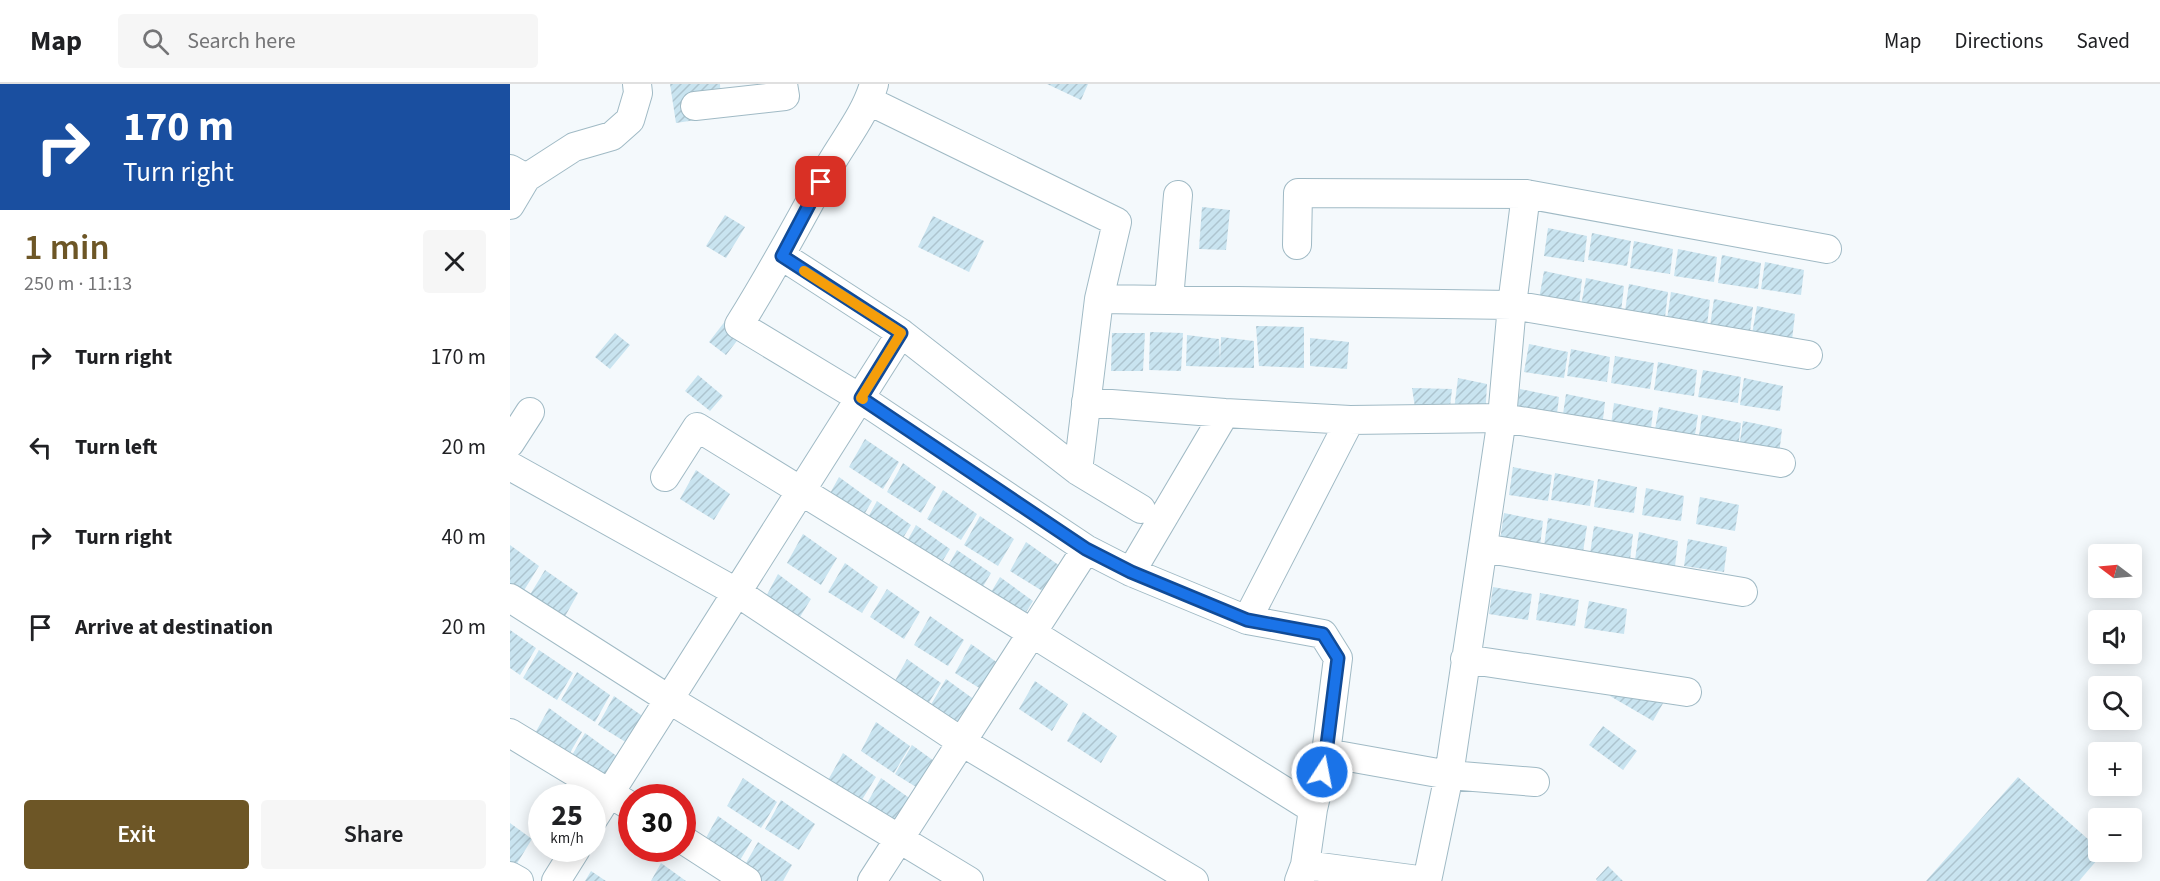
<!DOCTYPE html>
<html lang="en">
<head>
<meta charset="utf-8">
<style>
  :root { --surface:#fff; --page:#f6f6f6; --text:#202124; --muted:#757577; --line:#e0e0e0; --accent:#6d5626 }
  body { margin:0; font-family:"Source Sans 3",sans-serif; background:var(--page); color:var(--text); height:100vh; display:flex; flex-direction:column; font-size:22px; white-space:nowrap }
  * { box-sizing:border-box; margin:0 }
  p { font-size:20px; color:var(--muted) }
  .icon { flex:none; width:33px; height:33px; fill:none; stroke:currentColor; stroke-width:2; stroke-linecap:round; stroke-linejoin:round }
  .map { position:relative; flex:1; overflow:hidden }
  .drawer { display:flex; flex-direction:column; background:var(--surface); width:510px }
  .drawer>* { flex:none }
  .top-card { background:#1a4fa0; color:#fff; overflow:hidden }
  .needle { width:39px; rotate:286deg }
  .buttons { position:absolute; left:1578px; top:460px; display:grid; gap:12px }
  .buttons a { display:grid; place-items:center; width:54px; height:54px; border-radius:6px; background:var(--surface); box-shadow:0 3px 15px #0003; font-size:30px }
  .speed { position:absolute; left:18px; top:700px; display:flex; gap:12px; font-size:30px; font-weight:700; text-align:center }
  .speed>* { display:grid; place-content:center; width:78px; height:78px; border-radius:50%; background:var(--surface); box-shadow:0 3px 15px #0003; line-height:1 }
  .speed small { font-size:15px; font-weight:400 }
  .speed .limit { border:9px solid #d22; background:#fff; color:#111 }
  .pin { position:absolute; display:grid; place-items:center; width:51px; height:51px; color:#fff; margin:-26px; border-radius:12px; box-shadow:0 3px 9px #0006 }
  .me { position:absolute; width:66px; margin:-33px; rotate:11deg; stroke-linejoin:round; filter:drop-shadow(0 0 4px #0008) }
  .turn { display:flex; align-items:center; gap:21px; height:126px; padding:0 24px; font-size:27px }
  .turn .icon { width:78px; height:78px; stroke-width:2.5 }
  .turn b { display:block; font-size:42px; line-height:51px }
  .round { display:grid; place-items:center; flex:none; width:63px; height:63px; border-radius:6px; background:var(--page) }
  .head { display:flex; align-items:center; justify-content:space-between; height:102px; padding:0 24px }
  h1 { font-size:36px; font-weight:600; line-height:45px; color:var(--accent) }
  .primary-button { display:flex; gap:12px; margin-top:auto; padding:12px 24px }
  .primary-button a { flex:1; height:69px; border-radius:6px; background:var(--accent); color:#fff; font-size:24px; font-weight:600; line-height:69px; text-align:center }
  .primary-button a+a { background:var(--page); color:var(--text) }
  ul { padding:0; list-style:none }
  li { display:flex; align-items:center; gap:18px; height:90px; padding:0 24px }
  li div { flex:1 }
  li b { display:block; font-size:22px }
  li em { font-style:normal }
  header { display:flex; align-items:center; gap:36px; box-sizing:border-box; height:84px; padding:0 30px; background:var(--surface); border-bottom:2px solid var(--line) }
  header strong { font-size:28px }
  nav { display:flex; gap:33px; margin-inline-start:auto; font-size:21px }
  .search { width:420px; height:54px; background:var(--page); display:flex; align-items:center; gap:15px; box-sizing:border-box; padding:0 21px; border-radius:6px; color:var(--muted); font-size:22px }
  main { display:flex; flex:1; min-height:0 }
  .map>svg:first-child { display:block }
  .building { fill:url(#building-hatch) }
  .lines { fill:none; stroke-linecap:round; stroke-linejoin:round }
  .minor-casing { stroke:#a0bac5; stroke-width:30 }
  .minor { stroke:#fff; stroke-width:28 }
  .route-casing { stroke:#114b97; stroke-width:15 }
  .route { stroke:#1a73e8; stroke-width:10 }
  .slow { stroke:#f59e0b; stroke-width:10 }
</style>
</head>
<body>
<header>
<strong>Map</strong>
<div class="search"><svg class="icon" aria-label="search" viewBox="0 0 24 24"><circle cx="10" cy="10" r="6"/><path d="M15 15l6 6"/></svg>Search here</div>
<nav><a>Map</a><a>Directions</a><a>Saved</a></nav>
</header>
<main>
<section class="drawer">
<div class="top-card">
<div class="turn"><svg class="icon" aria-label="right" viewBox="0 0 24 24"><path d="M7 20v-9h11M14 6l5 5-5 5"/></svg><div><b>170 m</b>Turn right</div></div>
</div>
<div class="head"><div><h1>1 min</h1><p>250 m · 11:13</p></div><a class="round"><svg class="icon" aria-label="close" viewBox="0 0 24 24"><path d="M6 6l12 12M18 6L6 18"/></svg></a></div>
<ul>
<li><svg class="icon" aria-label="right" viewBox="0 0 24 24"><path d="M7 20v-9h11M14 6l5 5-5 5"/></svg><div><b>Turn right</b></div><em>170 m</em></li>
<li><svg class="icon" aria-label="left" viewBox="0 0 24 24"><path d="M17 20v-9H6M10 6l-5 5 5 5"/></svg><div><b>Turn left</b></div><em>20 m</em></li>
<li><svg class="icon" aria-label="right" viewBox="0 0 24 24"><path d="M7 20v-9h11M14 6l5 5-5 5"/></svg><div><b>Turn right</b></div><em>40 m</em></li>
<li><svg class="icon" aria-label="arrive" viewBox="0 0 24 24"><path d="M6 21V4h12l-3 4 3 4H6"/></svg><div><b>Arrive at destination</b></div><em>20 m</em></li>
</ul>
<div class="primary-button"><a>Exit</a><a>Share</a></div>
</section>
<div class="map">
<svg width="1650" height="797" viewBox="0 0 1650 797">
  <defs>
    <pattern id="building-hatch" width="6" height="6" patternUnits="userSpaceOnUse" patternTransform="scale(1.5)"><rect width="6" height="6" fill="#c9e4f0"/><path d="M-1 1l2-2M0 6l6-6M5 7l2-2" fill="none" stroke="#adc4cf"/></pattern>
  </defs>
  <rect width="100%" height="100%" fill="#f4f9fc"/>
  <path class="building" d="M160,0H210L212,32L166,39Z
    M537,0H578L571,16Z
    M692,123L720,126L716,166L689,165Z
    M215,131L235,143L216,174L196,162Z
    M423,132L474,157L459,188L408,163Z
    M1038,144L1077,152L1074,178L1034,172Z
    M1082,149L1121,157L1117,182L1078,176Z
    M1124,157L1163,165L1160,190L1120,184Z
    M1168,165L1207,173L1204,198L1164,192Z
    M1212,171L1251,179L1248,205L1208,199Z
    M1255,178L1294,186L1291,211L1251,205Z
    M1034,187L1072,195L1069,221L1029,215Z
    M1076,194L1114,202L1111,228L1071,222Z
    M1119,200L1158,208L1155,233L1115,227Z
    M1161,208L1200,216L1197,242L1157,235Z
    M1204,215L1243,223L1240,248L1200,242Z
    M1247,222L1285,230L1282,256L1242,250Z
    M216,236L233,249L216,271L199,258Z
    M746,242L794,243V284L749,282Z
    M640,248L673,249L671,287L639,286Z
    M105,249L120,261L100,285L85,273Z
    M602,249H635L633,287H601Z
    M677,251L709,255L710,277L711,253L744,257V284L676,282Z
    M800,254L839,258L837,285L800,282Z
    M1019,260L1058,268L1054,294L1014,288Z
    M1061,265L1100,273L1097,298L1057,292Z
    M1105,272L1144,279L1140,305L1101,299Z
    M1148,278L1187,286L1184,312L1144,306Z
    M1193,286L1231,293L1228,319L1188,313Z
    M188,291L213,312L200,327L175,307Z
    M948,294L977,300L975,335L943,334Z
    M1234,294L1273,302L1270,327L1230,321Z
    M902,304L942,305L939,332L906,330Z
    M1010,305L1049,313L1046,338L1006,332Z
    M1056,310L1095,318L1092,344L1052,337Z
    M1104,319L1143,327L1140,353L1100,347Z
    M1149,323L1188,331L1184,357L1144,351Z
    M1192,331L1231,339L1228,364L1188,358Z
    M1233,337L1272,345L1269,371L1229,364Z
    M355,355L389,378L373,405L339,383Z
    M393,379L426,403L411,429L377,408Z
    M1003,383L1042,391L1038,417L999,411Z
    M186,386L220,410L204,436L170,415Z
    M1045,389L1084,397L1080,422L1041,416Z
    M329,393L362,417L347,443L313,422Z
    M1088,395L1127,403L1124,429L1084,423Z
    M1136,404L1174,412L1171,437L1132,431Z
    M433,406L467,430L451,456L417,435Z
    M1190,413L1229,421L1225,447L1186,440Z
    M367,417L401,441L385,467L351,446Z
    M994,429L1033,437L1030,462L990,456Z
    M470,432L504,455L488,482L454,461Z
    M1038,434L1077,442L1073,468L1034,462Z
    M406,441L440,465L424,491L390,470Z
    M1084,442L1123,450L1120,476L1080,470Z
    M1129,448L1168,457L1165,482L1125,476Z
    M293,450L327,474L311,501L277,479Z
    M1178,455L1217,463L1214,488L1174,482Z
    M516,458L550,482L534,508L500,487Z
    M0,461L29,482L13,508L0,500Z
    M447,466L481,489L465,516L431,495Z
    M335,479L368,503L352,529L318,508Z
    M35,486L68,509L53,536L18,514Z
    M268,490L301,515L285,541L252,520Z
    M490,493L523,517L507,543L473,522Z
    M983,503L1022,510L1018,536L979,530Z
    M377,505L410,528L394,555L360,533Z
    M1030,509L1069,516L1065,542L1026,536Z
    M1079,517L1117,525L1114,550L1074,544Z
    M420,532L454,556L438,582L404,561Z
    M0,546L26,564L10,591L0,584Z
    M461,560L495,584L479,610L445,589Z
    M29,566L63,589L47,616L13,594Z
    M397,575L431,599L415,625L381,604Z
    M67,588L100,611L85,638L51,616Z
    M1113,590L1156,614L1143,637L1100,612Z
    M436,595L469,619L453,646L419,624Z
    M525,597L558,620L542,647L509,625Z
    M104,612L138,636L122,662L88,641Z
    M39,624L72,648L57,674L23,653Z
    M573,628L607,652L591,679L557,657Z
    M366,638L400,662L384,689L351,667Z
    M1093,642L1127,667L1113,686L1079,661Z
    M75,649L108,673L92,699L58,678Z
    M402,661L435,685L419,711L385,690Z
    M333,669L366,693L350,719L317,698Z
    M1508,693L1588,764V768H1594L1569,797H1416Z
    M233,694L267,718L251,744L217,722Z
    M371,694L405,718L389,744L355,723Z
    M271,716L305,740L289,766L255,745Z
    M208,732L242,756L226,783L192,761Z
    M0,739L22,755L6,781L0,777Z
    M248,758L282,781L273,797H249L232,786Z
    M151,779L176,797H141Z
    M1098,782L1113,797H1087L1086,795Z
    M81,787L96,797H75Z"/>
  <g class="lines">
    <g class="minor-casing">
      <path id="minor" d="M364,0C356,29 335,55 320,81C291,135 262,188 229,241L350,314L576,465L621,488L737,536L813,550L828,574L816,669L803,725L795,781L789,797
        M359,17L607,138L589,215L568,387
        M185,22L275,12L273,0
        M0,85L16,94L64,63L102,52L120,36L128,9L127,0
        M1016,110L1317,165
        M0,121L16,94
        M272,172L391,249L568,387L631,425
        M589,215L1002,221L1298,271
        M659,215L668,111
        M576,318L715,329L840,336L992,334L1002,221L1016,110L788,109L787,161
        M0,359L20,328
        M0,382L228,509L452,658L684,797
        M155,393L187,343L522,549L803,725
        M973,464L1233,508
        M621,488L715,329
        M0,514L160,616L459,797
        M737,536L840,336
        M955,575L1177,608
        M0,649L122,723
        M816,669L939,691L1025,698
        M82,737L391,249
        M172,755L237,797
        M795,781L916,797
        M0,792L9,797
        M46,797L66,765
        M362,797L576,465
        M917,797L939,691L992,334L1271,379"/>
    </g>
    <use href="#minor" class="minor"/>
  </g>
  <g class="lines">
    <g class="route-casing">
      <path id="route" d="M311,98L272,172L391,249L351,314L576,465L621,488L737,536L813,550L828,574L816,669L812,688"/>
    </g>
    <use href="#route" class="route"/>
    <path class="slow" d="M294,187L391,249L351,314L353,315"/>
  </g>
</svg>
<div class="buttons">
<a><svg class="needle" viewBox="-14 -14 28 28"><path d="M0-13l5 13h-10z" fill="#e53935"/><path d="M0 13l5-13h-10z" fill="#757577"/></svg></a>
<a><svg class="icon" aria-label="sound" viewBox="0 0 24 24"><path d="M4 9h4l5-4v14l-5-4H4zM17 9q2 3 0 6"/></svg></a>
<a><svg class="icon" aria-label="search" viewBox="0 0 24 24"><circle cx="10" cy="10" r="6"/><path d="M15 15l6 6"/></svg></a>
<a>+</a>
<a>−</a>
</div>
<div class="speed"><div>25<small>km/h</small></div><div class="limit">30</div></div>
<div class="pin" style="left:311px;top:98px;background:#d93025"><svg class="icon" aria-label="arrive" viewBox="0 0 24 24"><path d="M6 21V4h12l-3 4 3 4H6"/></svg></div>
<svg class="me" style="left:812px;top:688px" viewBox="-20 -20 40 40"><circle r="17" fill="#1a73e8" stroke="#fff" stroke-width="3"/><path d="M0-11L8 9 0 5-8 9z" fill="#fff"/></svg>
</div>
</main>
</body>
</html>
